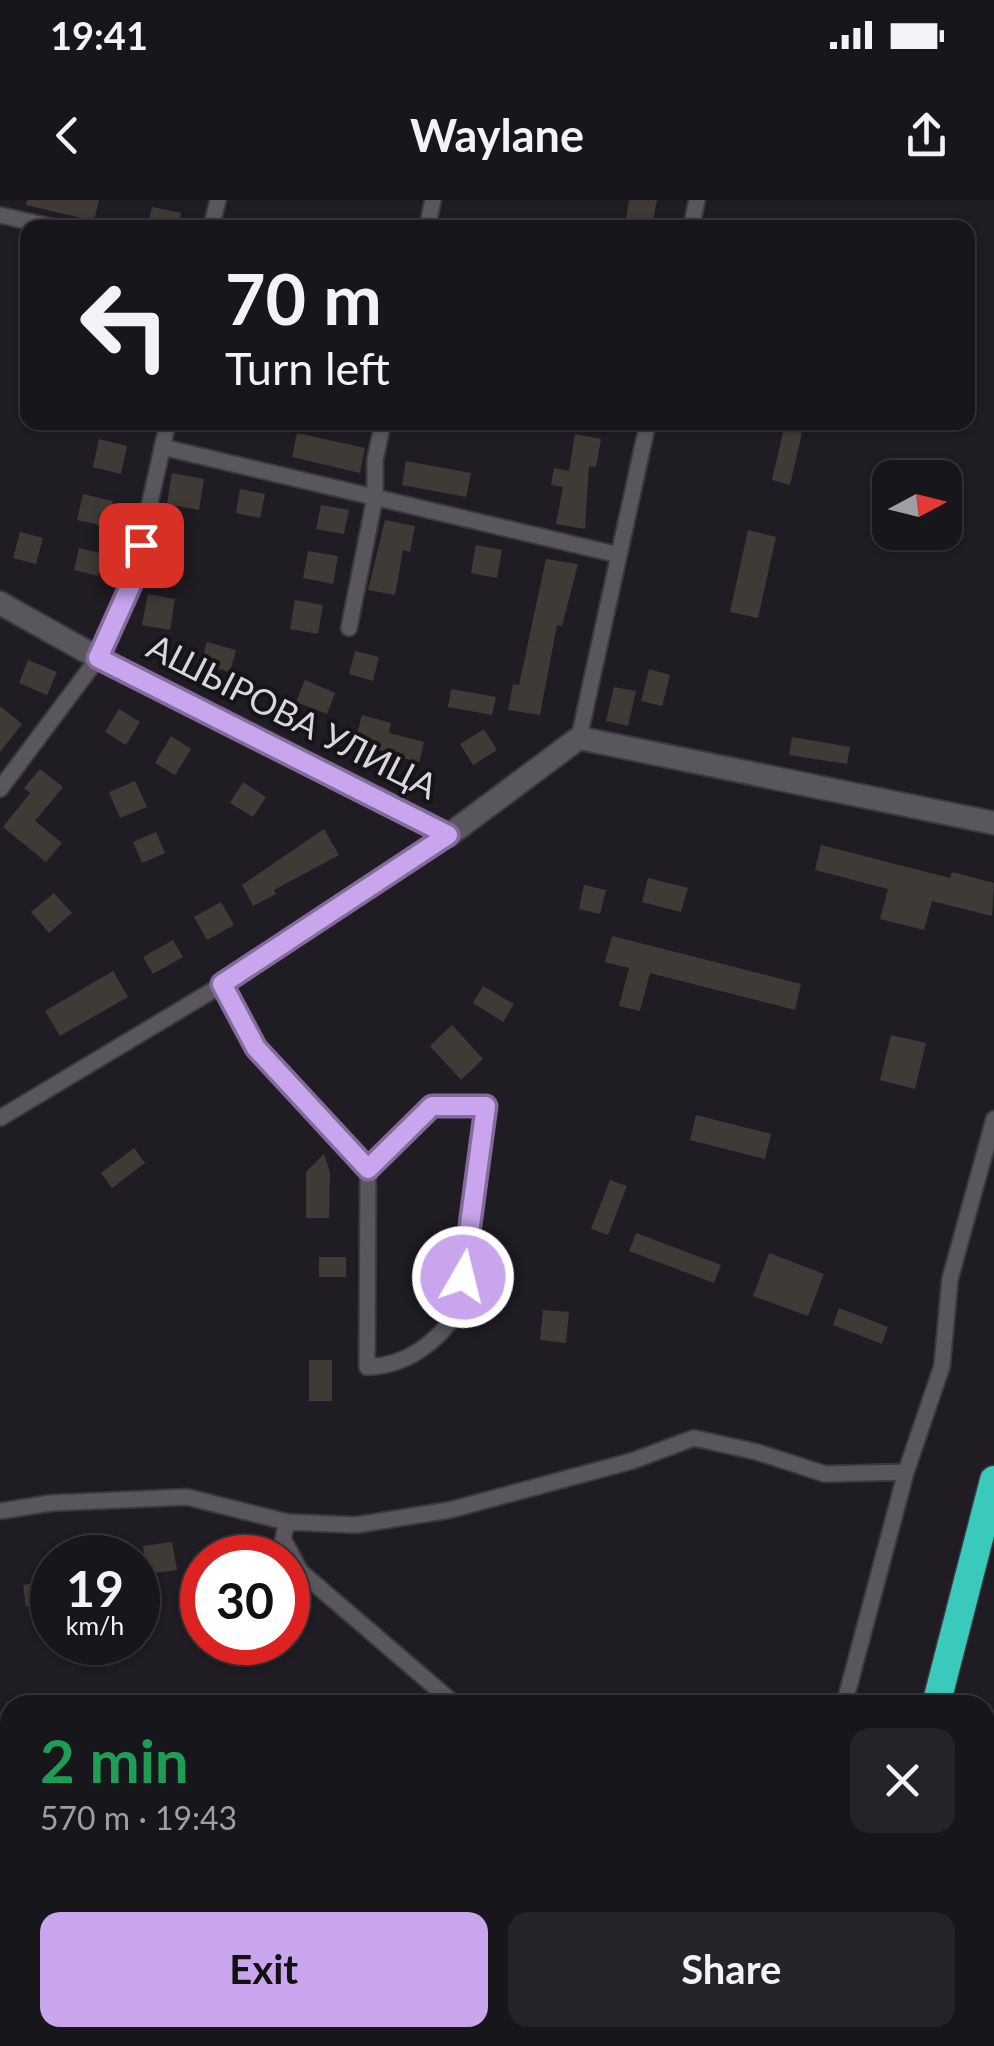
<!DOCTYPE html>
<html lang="en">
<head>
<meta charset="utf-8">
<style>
  :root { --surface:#17161a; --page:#242327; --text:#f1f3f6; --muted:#9e9fa2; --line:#363539; --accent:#c9a5ee }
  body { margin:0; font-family:Lato,sans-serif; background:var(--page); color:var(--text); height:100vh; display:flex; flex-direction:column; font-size:38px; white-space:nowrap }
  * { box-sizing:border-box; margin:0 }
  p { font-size:32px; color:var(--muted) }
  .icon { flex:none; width:55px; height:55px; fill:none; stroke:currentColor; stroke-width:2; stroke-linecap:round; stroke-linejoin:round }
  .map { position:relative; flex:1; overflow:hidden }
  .drawer { position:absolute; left:0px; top:1495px; width:995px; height:352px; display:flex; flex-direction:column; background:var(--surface); border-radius:30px 30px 0 0; box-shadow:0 2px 8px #0004,0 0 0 2px var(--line) }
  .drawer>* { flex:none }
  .guide { position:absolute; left:20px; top:20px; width:955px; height:210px; border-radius:20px; box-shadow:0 2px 8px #0004,0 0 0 2px var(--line); background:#17161a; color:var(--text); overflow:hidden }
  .needle { width:65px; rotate:83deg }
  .controls { position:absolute; left:872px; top:260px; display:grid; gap:20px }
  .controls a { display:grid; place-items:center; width:90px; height:90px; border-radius:20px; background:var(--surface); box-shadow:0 2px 8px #0004,0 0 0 2px var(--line); font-size:50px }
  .speed { position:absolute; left:30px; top:1335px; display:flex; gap:20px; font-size:50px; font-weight:700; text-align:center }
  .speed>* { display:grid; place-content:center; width:130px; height:130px; border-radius:50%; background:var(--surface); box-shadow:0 2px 8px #0004,0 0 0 2px var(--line); line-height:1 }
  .speed small { font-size:25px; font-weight:400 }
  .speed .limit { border:15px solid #d22; background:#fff; color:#111 }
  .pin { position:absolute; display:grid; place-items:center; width:85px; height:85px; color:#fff; margin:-42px; border-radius:20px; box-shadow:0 5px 15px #0006 }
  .me { position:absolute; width:110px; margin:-55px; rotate:8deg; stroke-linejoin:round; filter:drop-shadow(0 0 8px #0008) }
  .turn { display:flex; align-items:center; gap:35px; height:210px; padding:0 40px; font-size:45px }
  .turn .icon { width:130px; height:130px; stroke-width:2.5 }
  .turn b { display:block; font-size:70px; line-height:85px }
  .round { display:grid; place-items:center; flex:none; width:105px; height:105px; border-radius:20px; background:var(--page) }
  .head { display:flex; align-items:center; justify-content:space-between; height:170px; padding:0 40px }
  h1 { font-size:60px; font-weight:700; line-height:75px; color:#1e9e55 }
  .button { display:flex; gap:20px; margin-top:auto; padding:20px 40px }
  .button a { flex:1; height:115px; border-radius:20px; background:var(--accent); color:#111; font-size:40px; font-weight:700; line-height:115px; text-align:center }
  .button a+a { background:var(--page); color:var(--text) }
  .status { display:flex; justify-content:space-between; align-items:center; height:70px; padding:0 50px; background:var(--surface); direction:ltr }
  .status svg { height:28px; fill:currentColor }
  header { display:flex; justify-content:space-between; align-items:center; height:130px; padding:0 40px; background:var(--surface); font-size:45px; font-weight:700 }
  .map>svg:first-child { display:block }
  .building { fill:#403a36 }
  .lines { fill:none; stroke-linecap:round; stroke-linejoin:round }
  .street-casing { stroke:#3b393e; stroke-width:19 }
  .secondary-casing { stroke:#3b393e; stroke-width:26 }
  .highway-casing { stroke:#3b393e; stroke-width:31 }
  .street { stroke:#59565d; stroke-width:15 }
  .secondary { stroke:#59565d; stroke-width:22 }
  .highway { stroke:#3acabc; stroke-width:28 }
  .route-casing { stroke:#836b9b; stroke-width:25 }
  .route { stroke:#c9a5ee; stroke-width:18 }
  .labels { text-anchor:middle; stroke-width:8; stroke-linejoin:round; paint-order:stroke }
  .street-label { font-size:35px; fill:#d9d7db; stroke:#161419 }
</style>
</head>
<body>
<div class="status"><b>19:41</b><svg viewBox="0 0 49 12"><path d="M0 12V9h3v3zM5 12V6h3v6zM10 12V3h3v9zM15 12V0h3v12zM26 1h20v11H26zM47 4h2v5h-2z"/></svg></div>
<header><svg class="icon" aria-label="back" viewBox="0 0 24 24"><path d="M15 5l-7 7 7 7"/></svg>Waylane<svg class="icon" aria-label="share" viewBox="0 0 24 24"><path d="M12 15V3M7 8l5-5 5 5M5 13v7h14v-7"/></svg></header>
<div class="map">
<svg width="994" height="1846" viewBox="0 0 994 1846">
  <rect width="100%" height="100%" fill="#1f1d23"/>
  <path class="building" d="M27,0H99L94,21L26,5Z
    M629,0H657L652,26L626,21Z
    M152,7L181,13L178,28H147Z
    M784,228L802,233L790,285L772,280Z
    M297,233L365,248L360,273L292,257Z
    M575,234L601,239L596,267L589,266L585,329L556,324L563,287L551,285L554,268L569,271Z
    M99,239L127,246L121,274L93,267Z
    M406,261L471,273L466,297L402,285Z
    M172,273L204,279L199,310L167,304Z
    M240,289L265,294L260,318L236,313Z
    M83,294L113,301L108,327L77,320Z
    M321,305L349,310L344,334L316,329Z
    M385,320L415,326L410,352L403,350L395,395L368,390Z
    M748,330L776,337L758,418L730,412Z
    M20,332L43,338L36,364L13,358Z
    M476,345L502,350L497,378L471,373Z
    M79,348L104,354L98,376L74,370Z
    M308,351L338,356L333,384L303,378Z
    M546,359L578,364L562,426L557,425L540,515L508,510L513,484L519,485Z
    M148,394L175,399L170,430L142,425Z
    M295,400L323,405L318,434L290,429Z
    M207,442L236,450L230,472L201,464Z
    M355,451L379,457L373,481L349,474Z
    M28,460L57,472L47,495L19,483Z
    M649,469L670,475L662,506L641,501Z
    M305,480L335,493L327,514L296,502Z
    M614,487L636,491L628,526L606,521Z
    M451,489L496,497L492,515L448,507Z
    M0,506L22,524L0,552Z
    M119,509L140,522L126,545L105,532Z
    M362,515L391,523L389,533L424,542L419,563L355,542Z
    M484,529L497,550L473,565L460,544Z
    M171,536L191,549L175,575L155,563Z
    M792,537L850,547L847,564L789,555Z
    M40,569L63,587L35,621L62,643L46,662L3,627L30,593L24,588Z
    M135,581L147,607L120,618L109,592Z
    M243,582L266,597L253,617L230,603Z
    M324,629L339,655L274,690L276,694L253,706L242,685Z
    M156,632L165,653L142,663L133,642Z
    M821,645L950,678L952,672L994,683L992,716L932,701L924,730L880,719L888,689L815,670Z
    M648,678L688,688L681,712L642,702Z
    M584,685L606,690L600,714L579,709Z
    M54,693L72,713L49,733L31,712Z
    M221,702L234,725L207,740L194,717Z
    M612,736L801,784L795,810L650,773L640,811L619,806L629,768L605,762Z
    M173,740L183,757L153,774L143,757Z
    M113,771L128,797L60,836L45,811Z
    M483,786L514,804L503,822L473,803Z
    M452,825L483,859L461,880L430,846Z
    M891,835L926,843L915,889L880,880Z
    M696,915L771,934L765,959L690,940Z
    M134,948L145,963L112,988L101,973Z
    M324,954L330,972L329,1018H306V972Z
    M610,980L627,986L608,1035L591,1029Z
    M636,1033L721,1065L714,1083L629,1051Z
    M769,1053L824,1074L808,1116L753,1096Z
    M319,1057H346V1077H319Z
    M839,1108L888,1127L882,1144L833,1125Z
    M543,1110L569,1112L566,1143L540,1140Z
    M309,1160H332V1201H309Z
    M172,1342L177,1370L147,1374L143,1346Z
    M50,1381L52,1404L26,1407L23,1385Z"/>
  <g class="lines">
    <g class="street-casing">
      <path id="street" d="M0,15L57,28
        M211,28L218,0
        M427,28L433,0
        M691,28L697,0
        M162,247L619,355
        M349,428L375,297V260L383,222
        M579,538L648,222
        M0,589L98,458L133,378L168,222
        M222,784L256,848L368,969L367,1167C406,1166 437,1143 458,1111L486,906H432L368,969
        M0,918L245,771L449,635
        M0,1311L51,1303L187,1297L287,1322L356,1325L450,1310L632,1261L694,1238L757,1252L825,1274L906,1272
        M287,1322L283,1339L301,1372L456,1505
        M844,1505L906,1272L942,1166L950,1079L994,919
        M0,1737L10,1747
        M0,1814L10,1802
        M101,1838L110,1846"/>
    </g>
    <g class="secondary-casing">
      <path id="secondary" d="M0,403L98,458L449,635L579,538L994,623"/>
    </g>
    <g class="highway-casing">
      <path id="highway" d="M936,1505L994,1280
        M849,1846L851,1838"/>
    </g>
    <use href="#street" class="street"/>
    <use href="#secondary" class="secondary"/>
    <use href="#highway" class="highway"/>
  </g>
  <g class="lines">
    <g class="route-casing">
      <path id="route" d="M141,345L134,378L98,458L448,635L222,784L256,848L368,969L432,906H486L463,1077"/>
    </g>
    <use href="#route" class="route"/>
  </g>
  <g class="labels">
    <g class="street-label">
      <text transform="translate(292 517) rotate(27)" y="12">АШЫРОВА УЛИЦА</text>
    </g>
  </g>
</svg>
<div class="controls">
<a><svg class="needle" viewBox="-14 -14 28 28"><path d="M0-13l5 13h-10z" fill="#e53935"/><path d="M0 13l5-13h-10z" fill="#9e9fa2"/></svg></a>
</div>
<div class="speed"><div>19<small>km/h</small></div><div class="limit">30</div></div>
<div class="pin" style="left:141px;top:345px;background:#d93025"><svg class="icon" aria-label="arrive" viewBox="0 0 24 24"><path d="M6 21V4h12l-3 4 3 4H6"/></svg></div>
<svg class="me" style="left:463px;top:1077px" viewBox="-20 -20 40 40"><circle r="17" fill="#c9a5ee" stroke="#fff" stroke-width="3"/><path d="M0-11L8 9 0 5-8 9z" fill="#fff"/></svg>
<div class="guide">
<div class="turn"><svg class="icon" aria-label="left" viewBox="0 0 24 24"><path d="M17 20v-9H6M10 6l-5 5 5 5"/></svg><div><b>70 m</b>Turn left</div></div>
</div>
<section class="drawer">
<div class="head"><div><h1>2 min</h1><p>570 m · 19:43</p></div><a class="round"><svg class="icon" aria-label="close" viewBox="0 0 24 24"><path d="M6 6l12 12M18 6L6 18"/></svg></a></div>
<div class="button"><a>Exit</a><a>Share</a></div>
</section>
</div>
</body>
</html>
